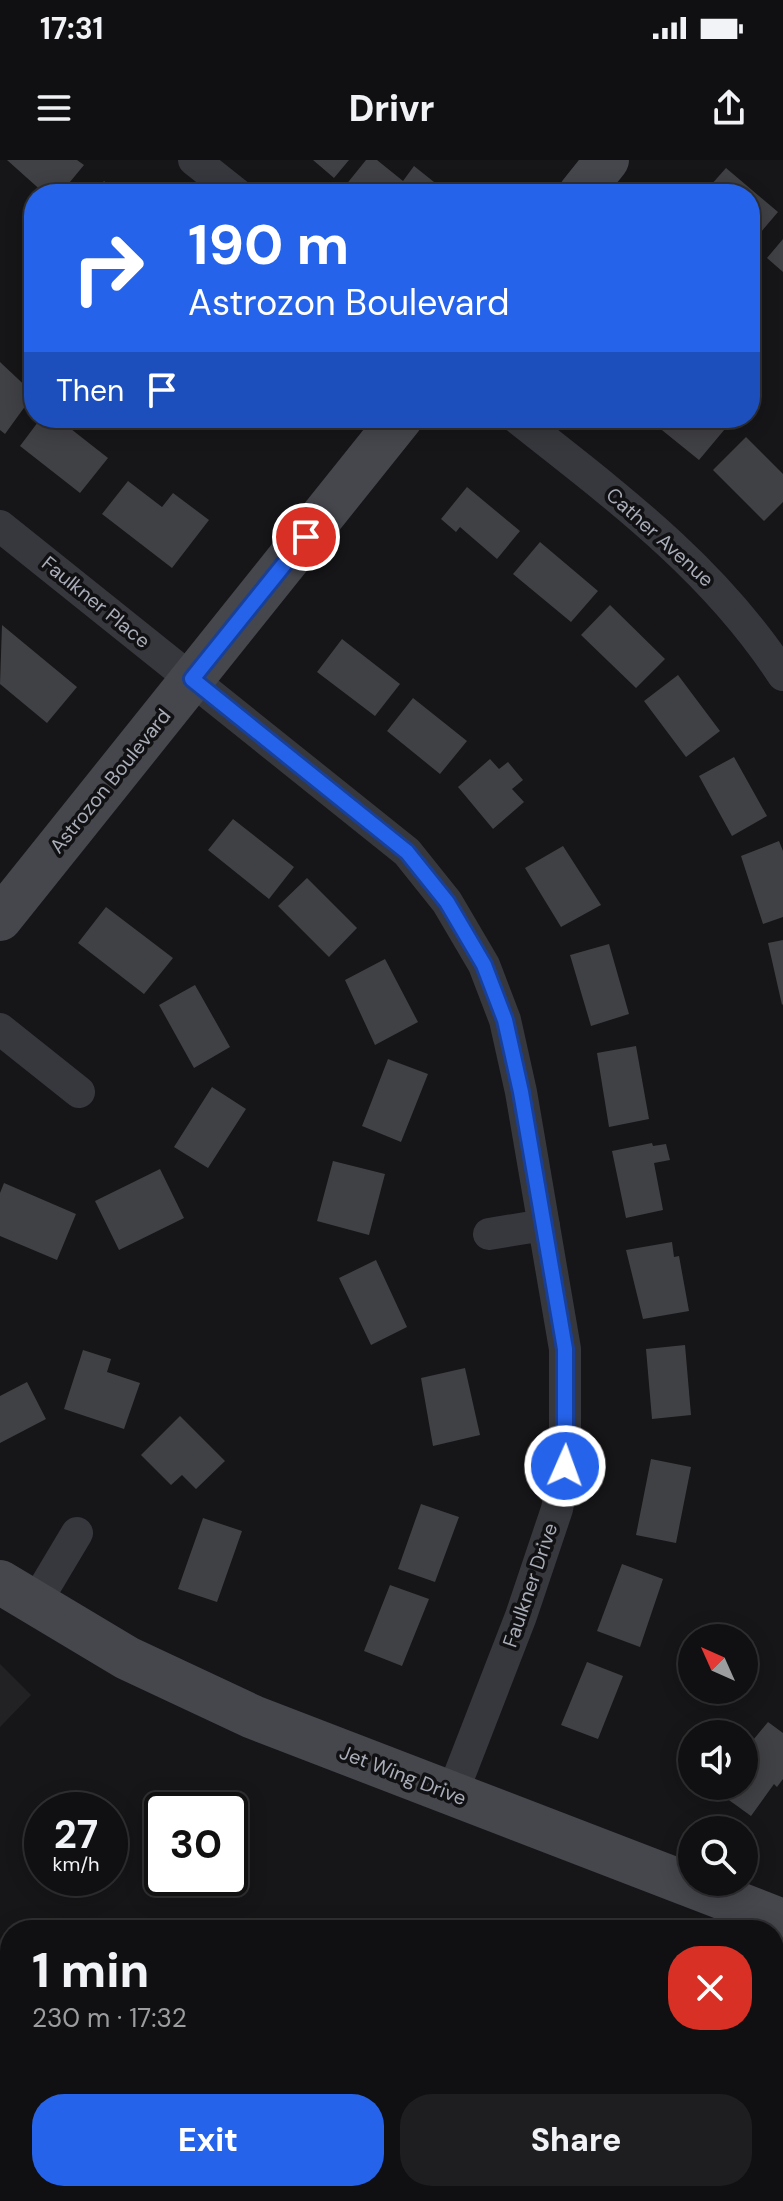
<!DOCTYPE html>
<html lang="en">
<head>
<meta charset="utf-8">
<style>
  :root { --surface:#101012; --page:#1e1e20; --text:#f1f3f6; --muted:#9c9d9f; --line:#303032; --accent:#2563eb }
  body { margin:0; font-family:"DM Sans",sans-serif; background:var(--page); color:var(--text); height:100vh; display:flex; flex-direction:column; font-size:30px; white-space:nowrap }
  * { box-sizing:border-box; margin:0 }
  p { font-size:26px; color:var(--muted) }
  .icon { flex:none; width:44px; height:44px; fill:none; stroke:currentColor; stroke-width:2; stroke-linecap:round; stroke-linejoin:round }
  .map { position:relative; flex:1; overflow:hidden }
  .details { position:absolute; left:0px; top:1760px; width:784px; height:282px; display:flex; flex-direction:column; background:var(--surface); border-radius:32px 32px 0 0; box-shadow:0 4px 20px #0003,0 0 0 2px var(--line) }
  .details>* { flex:none }
  .hud { position:absolute; left:24px; top:24px; width:736px; height:244px; border-radius:32px; box-shadow:0 4px 20px #0003,0 0 0 2px var(--line); background:#2563eb; color:#fff; overflow:hidden }
  .needle { width:52px; rotate:315deg }
  .tools { position:absolute; left:678px; top:1464px; display:grid; gap:16px }
  .tools a { display:grid; place-items:center; width:80px; height:80px; border-radius:50%; background:var(--surface); box-shadow:0 4px 20px #0003,0 0 0 2px var(--line); font-size:40px }
  .speed { position:absolute; left:24px; top:1632px; display:flex; gap:16px; font-size:40px; font-weight:700; text-align:center }
  .speed>* { display:grid; place-content:center; width:104px; height:104px; border-radius:50%; background:var(--surface); box-shadow:0 4px 20px #0003,0 0 0 2px var(--line); line-height:1 }
  .speed small { font-size:20px; font-weight:400 }
  .speed .limit { border:4px solid #111; border-radius:12px; background:#fff; color:#111 }
  .pin { position:absolute; display:grid; place-items:center; width:68px; height:68px; color:#fff; margin:-34px; border:4px solid #fff; border-radius:50%; box-shadow:0 2px 8px #0007 }
  .me { position:absolute; width:88px; margin:-44px; rotate:2deg; stroke-linejoin:round; filter:drop-shadow(0 0 6px #0008) }
  .turn { display:flex; align-items:center; gap:28px; height:168px; padding:0 32px; font-size:36px }
  .turn .icon { width:104px; height:104px; stroke-width:2.5 }
  .turn b { display:block; font-size:56px; line-height:68px }
  .then { display:flex; align-items:center; height:76px; padding:0 32px; background:#0003; gap:16px; font-size:30px }
  .round { display:grid; place-items:center; flex:none; width:84px; height:84px; border-radius:32px; background:var(--page) }
  .headline { display:flex; align-items:center; justify-content:space-between; height:136px; padding:0 32px }
  h1 { font-size:48px; font-weight:800; line-height:60px }
  .action { display:flex; gap:16px; margin-top:auto; padding:16px 32px }
  .action a { flex:1; height:92px; border-radius:32px; background:var(--accent); color:#fff; font-size:32px; font-weight:800; line-height:92px; text-align:center }
  .action a+a { background:var(--page); color:var(--text) }
  .status { display:flex; justify-content:space-between; align-items:center; height:56px; padding:0 40px; background:var(--surface); direction:ltr }
  .status svg { height:22px; fill:currentColor }
  header { display:flex; justify-content:space-between; align-items:center; height:104px; padding:0 32px; background:var(--surface); font-size:36px; font-weight:800 }
  .map>svg:first-child { display:block }
  .built { fill:#222225 }
  .building { fill:#404145 }
  .lines { fill:none; stroke-linecap:round; stroke-linejoin:round }
  .minor { stroke:#37383d; stroke-width:32 }
  .secondary { stroke:#45474d; stroke-width:44 }
  .route-casing { stroke:#184099; stroke-width:20 }
  .route { stroke:#2563eb; stroke-width:14 }
  .labels { text-anchor:middle; stroke-width:7; stroke-linejoin:round; paint-order:stroke }
  .street-label { font-size:20px; fill:#a8adb8; stroke:#111113 }
</style>
</head>
<body>
<div class="status"><b>17:31</b><svg viewBox="0 0 49 12"><path d="M0 12V9h3v3zM5 12V6h3v6zM10 12V3h3v9zM15 12V0h3v12zM26 1h20v11H26zM47 4h2v5h-2z"/></svg></div>
<header><svg class="icon" aria-label="menu" viewBox="0 0 24 24"><path d="M4 6h16M4 12h16M4 18h16"/></svg>Drivr<svg class="icon" aria-label="share" viewBox="0 0 24 24"><path d="M12 15V3M7 8l5-5 5 5M5 13v7h14v-7"/></svg></header>
<div class="map">
<svg width="783" height="2041" viewBox="0 0 783 2041">
  <rect width="100%" height="100%" fill="#161618"/>
  <path class="built" d="M0,1504L31,1535L0,1567Z"/>
  <path class="building" d="M7,0H77L84,5L60,34H45Z
    M313,0H349L334,18Z
    M366,0H377L403,21L414,6L449,34H355L345,26Z
    M726,8L778,52L750,85V34H703Z
    M104,21L120,34H94Z
    M783,79V112L767,98Z
    M0,202L34,234L5,274L0,270Z
    M41,258H57L108,298L80,333L20,286Z
    M647,258H723L730,263L699,300Z
    M746,277L783,314V342L764,361L713,310Z
    M128,321L162,347L173,333L209,360L172,408L102,354Z
    M467,327L520,371L497,399L460,367L456,372L441,359Z
    M540,382L598,431L571,462L513,414Z
    M610,445L665,499L636,528L581,475Z
    M2,465L77,527L47,563L0,524Z
    M342,479L400,524L375,556L317,512Z
    M678,515L720,571L686,597L644,541Z
    M413,538L467,581L440,614L387,571Z
    M734,597L767,656L732,676L699,616Z
    M490,599L499,609L508,602L523,620L512,629L524,642L493,669L458,627Z
    M233,659L294,707L269,739L208,690Z
    M779,681L783,691V757L763,764L741,696Z
    M563,686L601,745L561,767L525,708Z
    M307,718L357,768L329,797L278,746Z
    M106,747L173,798L144,834L78,783Z
    M783,780V844L782,845L768,783Z
    M609,784L629,854L591,866L570,795Z
    M385,799L418,862L375,885L345,820Z
    M195,825L230,887L194,908L159,845Z
    M636,886L649,959L609,967L597,893Z
    M388,899L428,914L401,982L362,966Z
    M212,927L246,949L208,1008L174,987Z
    M652,983L653,986L666,984L670,1000L654,1003L663,1050L626,1058L612,991Z
    M333,1001L385,1014L369,1075L317,1061Z
    M160,1009L184,1058L119,1090L95,1041Z
    M4,1023L76,1054L57,1100L0,1076V1033Z
    M672,1082L674,1097L679,1096L689,1151L643,1159L626,1090Z
    M376,1100L407,1167L371,1185L339,1118Z
    M685,1185L691,1255L652,1259L646,1189Z
    M83,1190L111,1199L107,1212L140,1223L124,1269L64,1249Z
    M465,1208L480,1275L433,1286L421,1218Z
    M27,1222L46,1259L0,1283V1236Z
    M180,1256L225,1301L196,1329L182,1315L171,1325L141,1295Z
    M651,1299L691,1307L676,1383L636,1375Z
    M421,1344L459,1357L435,1422L398,1409Z
    M203,1358L242,1371L217,1442L178,1429Z
    M622,1404L663,1419L640,1487L597,1471Z
    M390,1425L429,1439L402,1506L364,1491Z
    M587,1502L623,1516L598,1579L561,1565Z
    M768,1562L783,1573V1619L777,1627L774,1624L751,1656L715,1630L718,1626H744V1591Z"/>
  <g class="lines">
    <path class="minor" d="M194,0L237,34
      M517,258C616,336 714,409 783,515
      M0,366L407,692L447,742L484,805L505,860L521,932L565,1189V1306L557,1349L521,1456L452,1634
      M0,869L79,932
      M489,1074L544,1065
      M34,1445L77,1373"/>
    <path class="secondary" d="M580,34L607,0
      M0,759L401,258
      M0,1422L127,1498L253,1557L783,1761"/>
  </g>
  <g class="lines">
    <g class="route-casing">
      <path id="route" d="M306,377L192,519L407,692L447,742L484,805L505,860L521,932L565,1189V1306"/>
    </g>
    <use href="#route" class="route"/>
  </g>
  <g class="labels">
    <g class="street-label">
      <text transform="translate(660 377) rotate(42)" y="7">Cather Avenue</text>
      <text transform="translate(96 442) rotate(39)" y="7">Faulkner Place</text>
      <text transform="translate(110 621) rotate(-51)" y="7">Astrozon Boulevard</text>
      <text transform="translate(530 1425) rotate(-71)" y="7">Faulkner Drive</text>
      <text transform="translate(403 1615) rotate(21)" y="7">Jet Wing Drive</text>
    </g>
  </g>
</svg>
<div class="tools">
<a><svg class="needle" viewBox="-14 -14 28 28"><path d="M0-13l5 13h-10z" fill="#e53935"/><path d="M0 13l5-13h-10z" fill="#9c9d9f"/></svg></a>
<a><svg class="icon" aria-label="sound" viewBox="0 0 24 24"><path d="M4 9h4l5-4v14l-5-4H4zM17 9q2 3 0 6"/></svg></a>
<a><svg class="icon" aria-label="search" viewBox="0 0 24 24"><circle cx="10" cy="10" r="6"/><path d="M15 15l6 6"/></svg></a>
</div>
<div class="speed"><div>27<small>km/h</small></div><div class="limit">30</div></div>
<div class="pin" style="left:306px;top:377px;background:#d93025"><svg class="icon" aria-label="arrive" viewBox="0 0 24 24"><path d="M6 21V4h12l-3 4 3 4H6"/></svg></div>
<svg class="me" style="left:565px;top:1306px" viewBox="-20 -20 40 40"><circle r="17" fill="#2563eb" stroke="#fff" stroke-width="3"/><path d="M0-11L8 9 0 5-8 9z" fill="#fff"/></svg>
<div class="hud">
<div class="turn"><svg class="icon" aria-label="right" viewBox="0 0 24 24"><path d="M7 20v-9h11M14 6l5 5-5 5"/></svg><div><b>190 m</b>Astrozon Boulevard</div></div>
<div class="then">Then<svg class="icon" aria-label="arrive" viewBox="0 0 24 24"><path d="M6 21V4h12l-3 4 3 4H6"/></svg></div>
</div>
<section class="details">
<div class="headline"><div><h1>1 min</h1><p>230 m · 17:32</p></div><a class="round" style="background:#d93025;color:#fff"><svg class="icon" aria-label="close" viewBox="0 0 24 24"><path d="M6 6l12 12M18 6L6 18"/></svg></a></div>
<div class="action"><a>Exit</a><a>Share</a></div>
</section>
</div>
</body>
</html>
